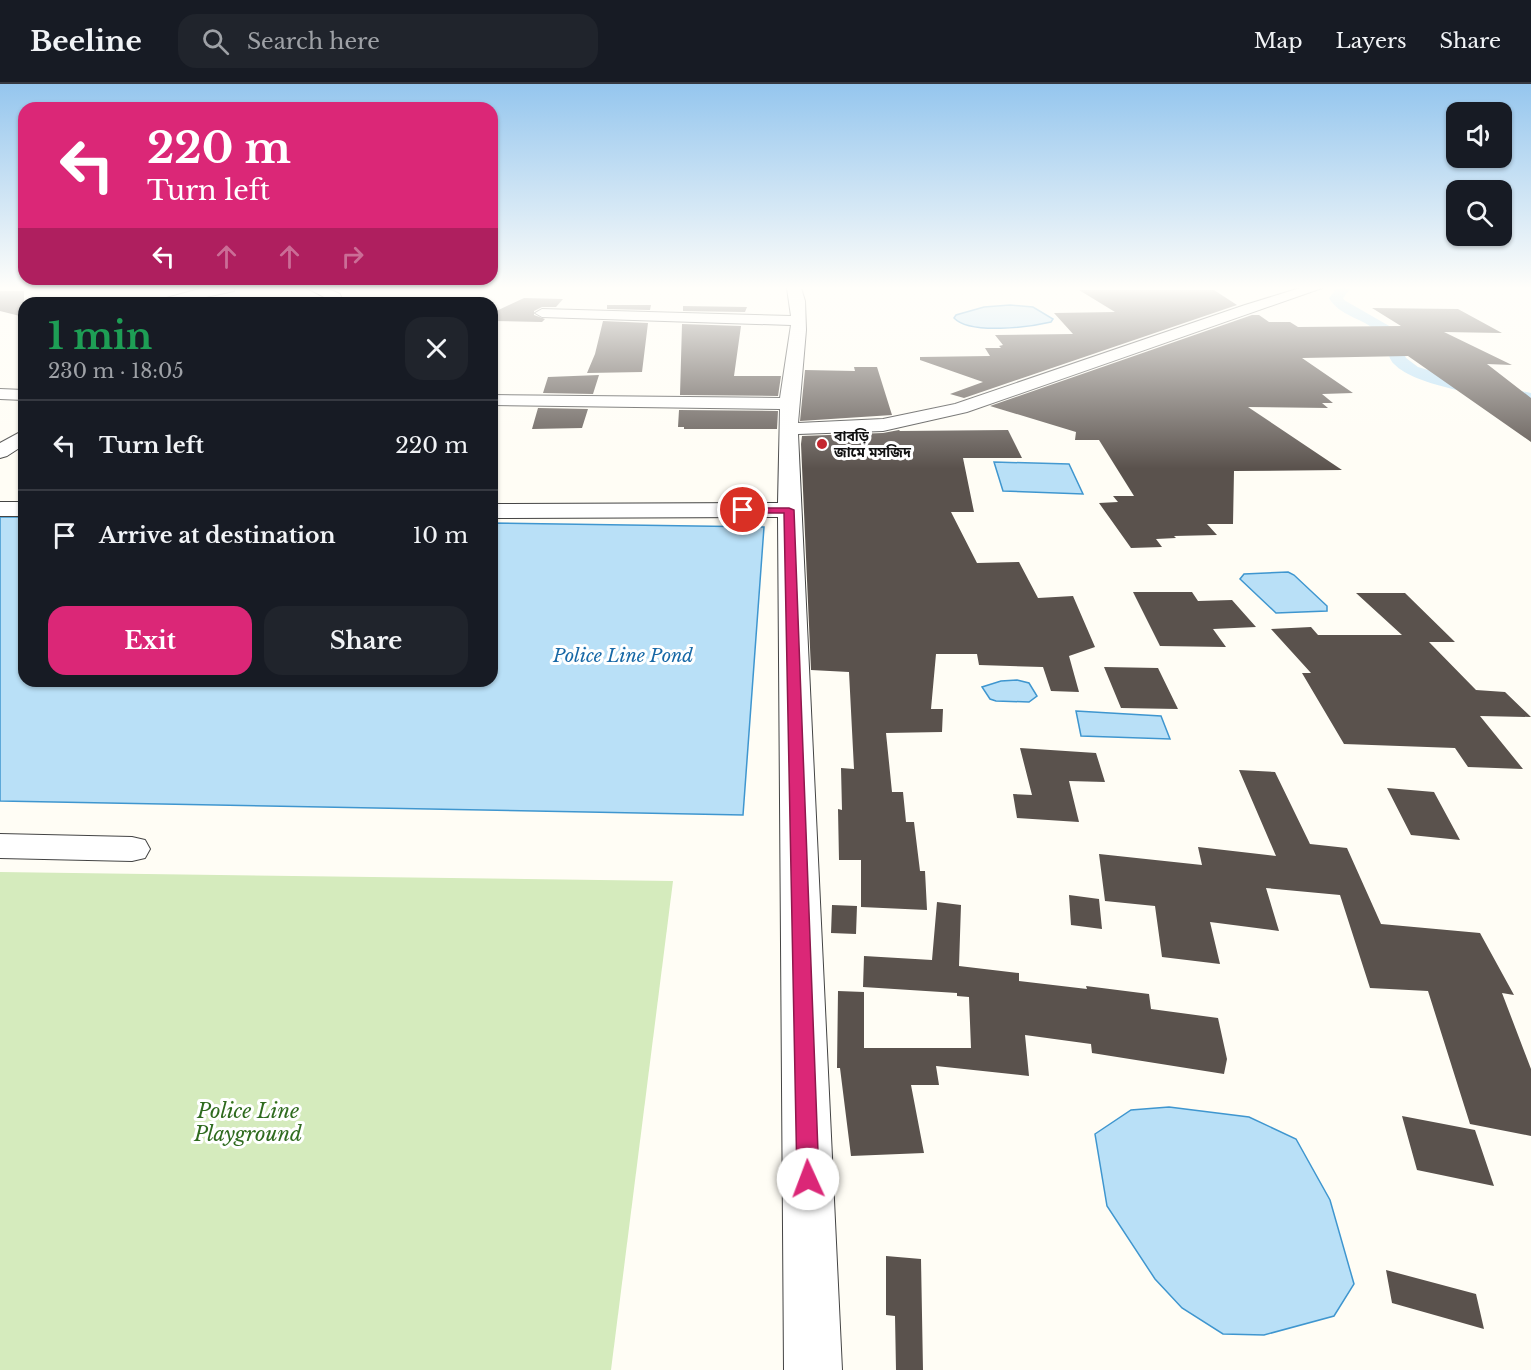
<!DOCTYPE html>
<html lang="en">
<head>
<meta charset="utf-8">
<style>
  :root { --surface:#171b24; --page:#20242c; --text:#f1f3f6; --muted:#9ea1a6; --line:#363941; --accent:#db2777 }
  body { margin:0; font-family:"Libre Baskerville","Noto Sans Bengali",serif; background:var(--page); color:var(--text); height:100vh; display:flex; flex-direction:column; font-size:22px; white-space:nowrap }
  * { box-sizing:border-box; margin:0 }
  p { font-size:20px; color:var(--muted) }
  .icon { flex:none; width:33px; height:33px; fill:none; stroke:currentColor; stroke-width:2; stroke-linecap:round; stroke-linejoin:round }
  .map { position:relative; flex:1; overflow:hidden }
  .side { position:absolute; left:18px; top:213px; width:480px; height:390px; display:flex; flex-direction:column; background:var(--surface); border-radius:18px; box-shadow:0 2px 4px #0004 }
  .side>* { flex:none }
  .top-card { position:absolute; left:18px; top:18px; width:480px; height:183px; border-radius:18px; box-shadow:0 2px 4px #0004; background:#db2777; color:#fff; overflow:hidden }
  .controls { position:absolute; left:1446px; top:18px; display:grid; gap:12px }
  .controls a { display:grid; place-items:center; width:66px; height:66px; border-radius:12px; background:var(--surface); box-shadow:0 2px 4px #0004; font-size:30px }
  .pin { position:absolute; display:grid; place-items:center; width:51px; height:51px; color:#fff; margin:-26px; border:3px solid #fff; border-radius:50%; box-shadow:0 2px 6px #0007 }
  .me { position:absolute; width:66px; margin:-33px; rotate:358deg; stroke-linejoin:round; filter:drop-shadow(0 0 4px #0008) }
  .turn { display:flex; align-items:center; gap:21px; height:126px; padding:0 30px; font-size:27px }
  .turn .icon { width:78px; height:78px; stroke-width:2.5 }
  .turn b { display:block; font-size:42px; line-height:51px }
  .lanes { display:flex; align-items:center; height:57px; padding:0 30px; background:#0003; justify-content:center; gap:30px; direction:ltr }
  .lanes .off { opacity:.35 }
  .round { display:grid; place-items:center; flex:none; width:63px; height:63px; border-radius:18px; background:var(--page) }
  .head { display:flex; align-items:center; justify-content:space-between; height:102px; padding:0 30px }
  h1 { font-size:36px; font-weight:800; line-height:45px; color:#1e9e55 }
  .action { display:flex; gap:12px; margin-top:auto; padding:12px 30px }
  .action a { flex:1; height:69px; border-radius:18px; background:var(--accent); color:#fff; font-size:24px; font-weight:800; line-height:69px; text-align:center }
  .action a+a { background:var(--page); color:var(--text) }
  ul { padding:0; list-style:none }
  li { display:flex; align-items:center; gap:18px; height:90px; padding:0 30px; border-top:2px solid var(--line) }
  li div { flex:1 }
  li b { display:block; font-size:22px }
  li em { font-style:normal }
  header { display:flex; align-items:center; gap:36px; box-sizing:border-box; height:84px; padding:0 30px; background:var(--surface); border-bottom:2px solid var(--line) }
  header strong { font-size:28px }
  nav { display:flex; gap:33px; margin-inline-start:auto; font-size:21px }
  .search { width:420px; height:54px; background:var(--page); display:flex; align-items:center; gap:15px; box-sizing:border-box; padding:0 21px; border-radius:18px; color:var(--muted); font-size:22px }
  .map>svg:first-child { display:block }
  .green { fill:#d5ebbd }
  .water { fill:#b9e0f7; stroke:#3f96cf; stroke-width:1.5 }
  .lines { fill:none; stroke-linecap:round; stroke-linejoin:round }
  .canal { fill:#b9e0f7; fill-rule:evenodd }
  .building { fill:#5a524d }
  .minor-casing { stroke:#444; stroke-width:2 }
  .minor { fill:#fff; fill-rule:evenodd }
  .route { fill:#db2777; stroke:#8e194d; stroke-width:1.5 }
  .poi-dot { fill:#c4262e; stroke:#fff; stroke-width:2 }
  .labels { text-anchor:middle; stroke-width:6; stroke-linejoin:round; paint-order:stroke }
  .far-poi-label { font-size:14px; font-weight:bold; fill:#111; stroke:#fff; text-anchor:start }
  .water-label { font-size:18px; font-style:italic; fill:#1768a6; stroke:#fff }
  .near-park-label { font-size:20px; font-style:italic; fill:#2f6b1f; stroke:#fff }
</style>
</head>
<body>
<header>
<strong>Beeline</strong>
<div class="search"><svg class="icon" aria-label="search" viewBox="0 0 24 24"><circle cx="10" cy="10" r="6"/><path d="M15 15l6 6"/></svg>Search here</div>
<nav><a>Map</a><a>Layers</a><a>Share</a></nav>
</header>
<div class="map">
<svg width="1531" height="1286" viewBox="0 0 1531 1286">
  <rect width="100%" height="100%" fill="#fffdf5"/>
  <path class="green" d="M0,788L673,797L611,1286H0Z"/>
  <path class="water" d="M1010,221L1033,223L1053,235L1051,238C1030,243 970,251 954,234L956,231L984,223Z
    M994,378L1069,380L1083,410L1003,407Z
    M0,433H24V597H492V439L764,443L743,731L0,717Z
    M1288,488L1294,491L1327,522V527L1276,529L1240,495L1244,490Z
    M1017,596L1029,599L1037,612L1029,618L996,617L990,615L982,603L1001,597Z
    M1076,627L1161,632L1170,655L1081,652Z
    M1169,1023L1249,1033L1296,1055L1330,1116L1354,1200L1334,1232L1264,1251L1223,1250L1182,1224L1155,1195L1107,1122L1095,1050L1131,1026Z"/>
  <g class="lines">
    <path class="canal" d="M1337,204H1351L1343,214L1344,216L1391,243L1406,274L1418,283L1448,292L1531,309V319C1497,313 1417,304 1394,280C1386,272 1387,255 1378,248C1363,234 1339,232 1329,214Z"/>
  </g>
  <path class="building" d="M1079,206H1214L1237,221L964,314L950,310L983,298L920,276V273L990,272L985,264H1001L999,262L1003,261L995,251L1073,250L1054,229L1115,228Z
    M0,207H24V233L0,227Z
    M524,214L563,215L556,223H542L534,227V231L545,235L542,238L492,237V229Z
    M607,221H651L650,226L607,225Z
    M683,222L747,223L745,228L683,227Z
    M1372,224L1458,225L1502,249L1444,248L1512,281L1487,280L1531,314V358L1408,272L1302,274L1353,309L1322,310L1333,319H1322L1328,324L1248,323L1342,386L1234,387L1233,440H1207L1217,451L1174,452L1176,454L1156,455L1162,463L1131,464L1099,419L1118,418L1113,412H1134L1099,356H1075L1076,348L990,322L1252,231H1259L1269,238H1290L1298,243L1401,242Z
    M603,237L648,239L642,288L587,289L595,270Z
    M682,240L741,242L734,292H781L778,312L680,311Z
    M854,283H877L892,331L800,337L805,286L855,287Z
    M599,291L593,310L543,309L548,293Z
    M538,324L588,325L582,344L532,345Z
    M679,326L778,327L777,345H684V343H678Z
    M899,346L900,347L1008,346L1022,374H963L974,428H951L977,479L1019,478L1038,514L1073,512L1095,563L1069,572L1079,608L1051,607L1043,583L979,581L977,570H936L931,625H943L942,648L886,649L892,708H903L906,738H914L920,787H925L927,826L861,823V776H839L838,725L842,726L841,684L854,685L849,588L811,586L801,360L802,352L883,349Z
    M1133,508H1192L1198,517L1232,516L1256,543L1213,545L1226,563L1160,562Z
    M1356,509H1405L1455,558H1429L1476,606L1505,608L1531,633L1480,632L1523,685L1468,683L1455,664L1344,660L1302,589H1311L1271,545L1311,543L1318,551H1402Z
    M1104,583L1158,584L1178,625L1121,624Z
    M1020,664L1096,669L1105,698L1069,697L1079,738L1017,734L1013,710L1032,711Z
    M1239,686L1275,688L1310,760L1347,764L1381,840L1480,849L1514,911L1502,909L1531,985V1052L1470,1040L1428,907L1370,904L1340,811L1266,804L1279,847L1210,838L1220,880L1162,873L1155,822L1105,817L1099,770L1202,781L1198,763L1276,772Z
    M1387,704L1434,708L1460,756L1411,751Z
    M1069,811L1099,815L1102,845L1071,841Z
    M937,818L961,821L959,882L1019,889V897L1087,905L1086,902L1149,910L1151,925L1218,934L1227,975L1224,990L1092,969L1091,960L1025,951L1029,992L936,982L939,1001H911L924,1069L851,1072L840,984H837L838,907L864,908V964H971L969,913L957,912V909L863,903L864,872L932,876Z
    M832,821L857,822L856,850L831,849Z
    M1402,1032L1475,1046L1494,1102L1417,1086Z
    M886,1172L921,1175L923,1286H896L895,1232L886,1231Z
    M1386,1186L1476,1210L1484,1245L1392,1219Z"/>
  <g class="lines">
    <g class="minor-casing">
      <path id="minor" d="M203,204H235L234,207L178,219H157L159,216Z
        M307,204H326L340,210L343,219H329L328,215Z
        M787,204H801L805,217L806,246L798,339L883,335L955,320L1245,221L1300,204H1322L967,328L883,347L798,350L842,1286H784L778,433L492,434V420L778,419L780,325L492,321V311L780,314L791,241L542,233L535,229L542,225L791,232Z
        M0,305L24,306V316L0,315Z
        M24,346V361L7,372L0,374V359Z
        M0,418H24V432H0Z
        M0,750L132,753L145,756L150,765L145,774L132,777L0,774Z"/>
    </g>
    <use href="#minor" class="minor"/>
  </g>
  <linearGradient id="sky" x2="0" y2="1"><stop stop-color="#95c6ee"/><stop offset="0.53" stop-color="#fffefa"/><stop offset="1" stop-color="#fffefa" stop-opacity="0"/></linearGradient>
  <rect width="1531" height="385" fill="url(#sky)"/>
  <path class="route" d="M740,424H789L794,426L819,1095L816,1102L808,1105L800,1102L797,1095L784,429H740Z"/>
  <circle class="poi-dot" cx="822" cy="360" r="6"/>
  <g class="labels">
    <g class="far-poi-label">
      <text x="834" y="357">বাবড়ি<tspan x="834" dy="16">জামে মসজিদ</tspan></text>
    </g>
    <g class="water-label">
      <text x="623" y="578">Police Line Pond</text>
    </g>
    <g class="near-park-label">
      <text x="248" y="1034">Police Line<tspan x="248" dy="23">Playground</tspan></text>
    </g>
  </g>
</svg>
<div class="controls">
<a><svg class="icon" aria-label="sound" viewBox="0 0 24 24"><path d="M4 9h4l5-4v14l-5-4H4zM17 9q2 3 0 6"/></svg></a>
<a><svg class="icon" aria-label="search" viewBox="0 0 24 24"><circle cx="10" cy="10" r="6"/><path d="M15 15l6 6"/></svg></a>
</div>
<div class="pin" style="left:743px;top:426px;background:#d93025"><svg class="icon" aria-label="arrive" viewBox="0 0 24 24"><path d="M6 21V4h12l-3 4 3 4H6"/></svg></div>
<svg class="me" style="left:808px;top:1095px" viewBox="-20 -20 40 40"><circle r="19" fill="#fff"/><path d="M0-13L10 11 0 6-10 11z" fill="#db2777"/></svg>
<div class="top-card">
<div class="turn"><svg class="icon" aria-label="left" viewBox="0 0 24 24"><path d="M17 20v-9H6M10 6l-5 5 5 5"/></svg><div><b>220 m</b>Turn left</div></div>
<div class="lanes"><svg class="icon" aria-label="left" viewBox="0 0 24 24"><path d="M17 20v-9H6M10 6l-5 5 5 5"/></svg><svg class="icon off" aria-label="ahead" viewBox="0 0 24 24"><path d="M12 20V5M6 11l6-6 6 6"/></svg><svg class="icon off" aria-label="ahead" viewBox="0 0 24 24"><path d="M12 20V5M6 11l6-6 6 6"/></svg><svg class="icon off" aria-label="right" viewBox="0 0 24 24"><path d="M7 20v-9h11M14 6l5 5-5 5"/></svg></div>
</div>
<section class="side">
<div class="head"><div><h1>1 min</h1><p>230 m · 18:05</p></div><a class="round"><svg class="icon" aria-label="close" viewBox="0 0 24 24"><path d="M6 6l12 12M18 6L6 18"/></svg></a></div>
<ul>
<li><svg class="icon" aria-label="left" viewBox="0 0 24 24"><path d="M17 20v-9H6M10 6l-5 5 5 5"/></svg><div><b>Turn left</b></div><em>220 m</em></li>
<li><svg class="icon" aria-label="arrive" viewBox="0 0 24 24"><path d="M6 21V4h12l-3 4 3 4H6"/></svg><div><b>Arrive at destination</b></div><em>10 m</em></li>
</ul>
<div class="action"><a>Exit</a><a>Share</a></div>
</section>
</div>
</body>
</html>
